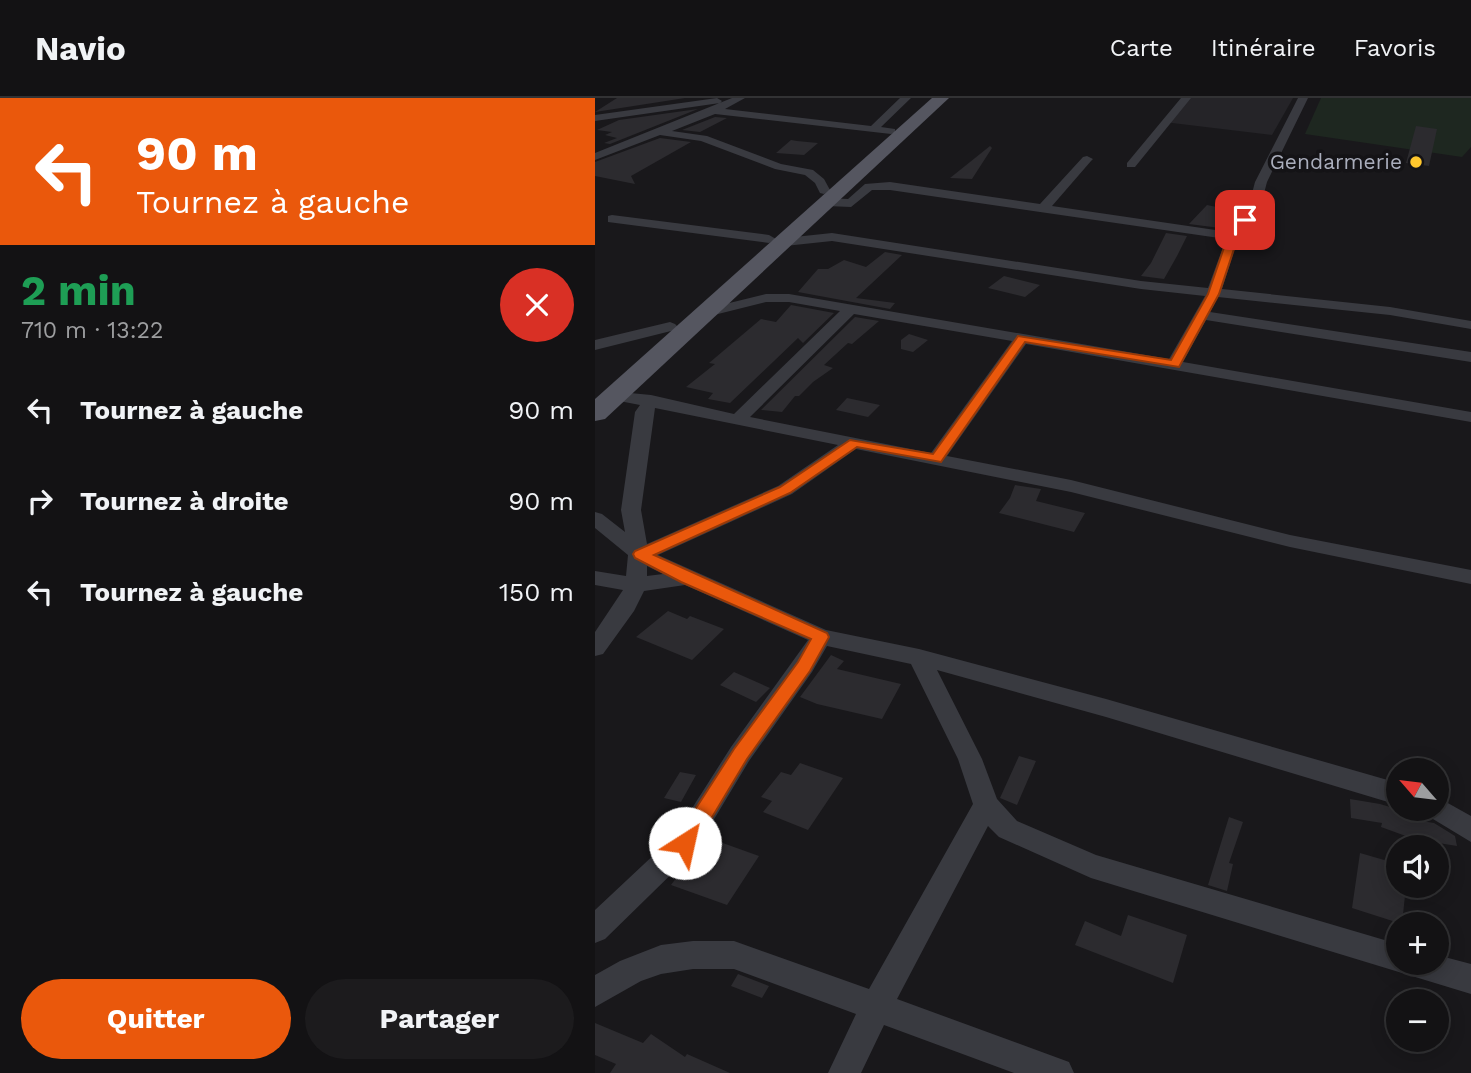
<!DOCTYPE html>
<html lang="fr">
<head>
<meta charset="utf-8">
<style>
  :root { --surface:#131214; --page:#1c1b1d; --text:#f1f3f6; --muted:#9d9ea0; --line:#323234; --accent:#ea580c }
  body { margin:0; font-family:"Work Sans",sans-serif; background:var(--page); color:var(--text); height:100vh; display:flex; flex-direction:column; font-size:26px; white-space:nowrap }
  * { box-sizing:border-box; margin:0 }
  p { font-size:23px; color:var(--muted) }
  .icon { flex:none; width:38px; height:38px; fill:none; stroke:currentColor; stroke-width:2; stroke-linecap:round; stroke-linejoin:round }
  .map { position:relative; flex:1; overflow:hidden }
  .details { display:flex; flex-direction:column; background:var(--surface); width:595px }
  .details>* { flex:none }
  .hud { background:#ea580c; color:#fff; overflow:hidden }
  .needle { width:46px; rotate:298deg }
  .tools { position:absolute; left:791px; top:660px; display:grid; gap:14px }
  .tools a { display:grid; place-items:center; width:63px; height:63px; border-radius:50%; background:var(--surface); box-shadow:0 4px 18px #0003,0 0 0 2px var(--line); font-size:35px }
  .pin { position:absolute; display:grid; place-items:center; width:60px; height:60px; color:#fff; margin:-30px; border-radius:14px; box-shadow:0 4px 10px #0006 }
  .me { position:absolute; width:77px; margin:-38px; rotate:35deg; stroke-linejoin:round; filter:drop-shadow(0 0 5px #0008) }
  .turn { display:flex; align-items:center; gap:24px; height:147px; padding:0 21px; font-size:32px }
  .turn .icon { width:91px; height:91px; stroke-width:2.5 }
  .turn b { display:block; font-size:49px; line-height:60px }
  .round { display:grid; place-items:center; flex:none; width:74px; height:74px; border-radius:37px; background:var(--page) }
  .summary { display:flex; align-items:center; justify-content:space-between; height:119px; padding:0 21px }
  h1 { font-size:42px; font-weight:700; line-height:52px; color:#1e9e55 }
  .primary-button { display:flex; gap:14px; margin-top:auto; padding:14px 21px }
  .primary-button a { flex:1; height:80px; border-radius:42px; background:var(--accent); color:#fff; font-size:28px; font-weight:700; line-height:80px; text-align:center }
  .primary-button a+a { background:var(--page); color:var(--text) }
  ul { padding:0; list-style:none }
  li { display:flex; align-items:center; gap:21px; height:91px; padding:0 21px }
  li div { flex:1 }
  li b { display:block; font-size:26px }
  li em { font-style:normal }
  header { display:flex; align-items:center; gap:42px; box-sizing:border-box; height:98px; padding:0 35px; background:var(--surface); border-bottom:2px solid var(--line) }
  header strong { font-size:33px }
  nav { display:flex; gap:38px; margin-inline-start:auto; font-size:24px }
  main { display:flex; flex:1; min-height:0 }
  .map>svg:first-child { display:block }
  .built { fill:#252428 }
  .green { fill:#1e2720 }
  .building { fill:#2c2b2f }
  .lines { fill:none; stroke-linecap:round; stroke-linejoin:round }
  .street { fill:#393a40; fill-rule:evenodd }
  .primary { fill:#555660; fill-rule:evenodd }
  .route { fill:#ea580c; stroke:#983908; stroke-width:2 }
  .poi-dot { fill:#ffc72d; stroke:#141316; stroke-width:2.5 }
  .labels { text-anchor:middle; stroke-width:7; stroke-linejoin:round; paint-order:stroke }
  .far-poi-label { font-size:21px; fill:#aaaebc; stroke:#141316; text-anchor:end }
</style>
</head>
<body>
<header>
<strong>Navio</strong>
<nav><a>Carte</a><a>Itinéraire</a><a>Favoris</a></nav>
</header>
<main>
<section class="details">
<div class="hud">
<div class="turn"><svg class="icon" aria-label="left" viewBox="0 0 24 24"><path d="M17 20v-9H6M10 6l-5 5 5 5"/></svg><div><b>90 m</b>Tournez à gauche</div></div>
</div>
<div class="summary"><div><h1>2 min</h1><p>710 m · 13:22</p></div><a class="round" style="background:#d93025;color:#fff"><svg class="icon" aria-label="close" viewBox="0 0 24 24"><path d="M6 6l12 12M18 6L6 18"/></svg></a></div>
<ul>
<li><svg class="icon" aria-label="left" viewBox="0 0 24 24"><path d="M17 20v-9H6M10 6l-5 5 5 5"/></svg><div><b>Tournez à gauche</b></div><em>90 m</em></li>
<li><svg class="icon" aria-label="right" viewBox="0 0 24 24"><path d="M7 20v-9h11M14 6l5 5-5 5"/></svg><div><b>Tournez à droite</b></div><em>90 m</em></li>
<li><svg class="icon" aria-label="left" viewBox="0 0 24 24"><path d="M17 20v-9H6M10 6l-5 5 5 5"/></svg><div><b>Tournez à gauche</b></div><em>150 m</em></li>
</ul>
<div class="primary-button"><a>Quitter</a><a>Partager</a></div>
</section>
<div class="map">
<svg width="876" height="975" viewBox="0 0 876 975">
  <rect width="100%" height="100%" fill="#19181b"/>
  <path class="built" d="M588,0H698L677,37L569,24Z"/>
  <path class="green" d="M726,0H876V49L867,59L710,36Z"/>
  <path class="building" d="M22,0H90L0,14Z
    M103,11L15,46L9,45L22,40L10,37L17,34L2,32L24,22Z
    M120,19L132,20L105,34L87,32Z
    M821,28L842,31L834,68L811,65Z
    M65,40L96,44L36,78L40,86L0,78V64Z
    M196,42L202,43L223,45L209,57L181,55Z
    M395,48L397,50L377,81L355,80Z
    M612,107L641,113L625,130L594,126Z
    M571,135L592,138L582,158L569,181L546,178L556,165Z
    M290,154L307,157L261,200L300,205L295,211L203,194L223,171H233L249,162L271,169Z
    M409,178L445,187L430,199L393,190Z
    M196,207L239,215L208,245L203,240L135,305L113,301L118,295L91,289L120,266L114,265L166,221L181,224Z
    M260,219L284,223L257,246L253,245L229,267L238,270L218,284L204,298H200L187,314L166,312Z
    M314,236L333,242L318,254L306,251V242Z
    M252,300L285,307L273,319L241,312Z
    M420,387L446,391L441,403L490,415L479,434L404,415L415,400Z
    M73,513L92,521L95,518L129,531L97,562L41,539Z
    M236,557L249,563L242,571L306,586L287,621L222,606L205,599Z
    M139,574L175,590L161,604L125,587Z
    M424,658L441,663L422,707L405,700Z
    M205,665L248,680L213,732L168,714L177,703L166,699L186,674L196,677Z
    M85,674L101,677L86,704L69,700Z
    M755,701L785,706L815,715L814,721L839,725L860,738L862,748L819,741L786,729L787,725L756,720Z
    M634,719L648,724L634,765L638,766L632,793L613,787Z
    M111,739L164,758L132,807L76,787Z
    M765,755L803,766V788H811L807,826L757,810Z
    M533,817L592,837L578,885L480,847L490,823L526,838Z
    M143,876L174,888L167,900L136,888Z
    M0,925L48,945L56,936L90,959L92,956L135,975H15L21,966L0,957Z"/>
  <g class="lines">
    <path class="street" d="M122,0L127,3L125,5L0,23V17Z
      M137,0H150L130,11L276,28L305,0H316L286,29L300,31V35L296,36L120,16L77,33L112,38L186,66L218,72L229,81L235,92L229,96L225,95L220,85L210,77L180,71L106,43L65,37L0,62V55Z
      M586,0H596L540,69H532V65Z
      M703,0H713L672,84L667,103L644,138L627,191L795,209L876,223V231L795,217L623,199L615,214L876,254V264L611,222L588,264L876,314V324L431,246L352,358L476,382L695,437L876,472V486L695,449L476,394L261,351L197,396L63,457L231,532L324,551L511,601L803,685V707L511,619L342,572L387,661L402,701L422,723L501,757L803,846V864H842V857L876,866V896L496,780L404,739L393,728L302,901L474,964L479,975H419L289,927L266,975H233L261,916L139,871H98L66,876L46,883L0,909V877L25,863L66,847L98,843H139L274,891L378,706L363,661L316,566L232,548L217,574L154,663L100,753L10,841L0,845V812L80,737L136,649L213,542L90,487L49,493L39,513L8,556L0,558V534L28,492L0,487V473L31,478L33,457L0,430V414L7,416L30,434L26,412L40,314L45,307L14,301L12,297L14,293L56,297L139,316L245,213L194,204H171L111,219L104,215L106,212L171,196H194L574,261L610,198L546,191L237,143L190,148L183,144L190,140L237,135L546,183L613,190L631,141L295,92H277L256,109L232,108L226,104L232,100L253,101L270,86L295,84L445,106L488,59L492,58L498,61L496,63L457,108L634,134L655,103L660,84ZM259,216L417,243L336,355L155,319ZM60,310L243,347L183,388L52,446L46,412ZM52,468L68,476L52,478Z
      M17,117L174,137L181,141L174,145L13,124V118Z
      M75,224L80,226L83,229L80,232L0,252V242Z
      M842,699L876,718V744L833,718L829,710H842Z"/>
    <path class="primary" d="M337,0H354L10,321L0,323V301Z"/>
  </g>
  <path class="route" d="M650,119L655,122L643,139L624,196L584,269L430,244L346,364L262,349L195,395L59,457L232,535L234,539L215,573L152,661L98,751L90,754L83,751L80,745L83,738L139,651L203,564L216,541L86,484L40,460L38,456L40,453L185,389L255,342L338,356L423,238L576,262L613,196L633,138Z"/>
  <circle class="poi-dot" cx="821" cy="64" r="7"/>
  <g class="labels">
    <g class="far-poi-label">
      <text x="807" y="71">Gendarmerie</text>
    </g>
  </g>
</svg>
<div class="tools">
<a><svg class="needle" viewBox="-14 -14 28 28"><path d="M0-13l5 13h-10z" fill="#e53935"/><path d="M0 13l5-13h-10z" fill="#9d9ea0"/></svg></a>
<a><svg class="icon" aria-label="sound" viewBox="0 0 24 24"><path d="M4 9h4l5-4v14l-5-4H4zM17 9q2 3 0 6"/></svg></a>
<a>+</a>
<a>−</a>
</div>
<div class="pin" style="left:650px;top:122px;background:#d93025"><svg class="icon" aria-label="arrive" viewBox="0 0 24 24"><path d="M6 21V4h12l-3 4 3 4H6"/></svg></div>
<svg class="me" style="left:90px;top:745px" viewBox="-20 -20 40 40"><circle r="19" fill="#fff"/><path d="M0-13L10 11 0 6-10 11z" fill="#ea580c"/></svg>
</div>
</main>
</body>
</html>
